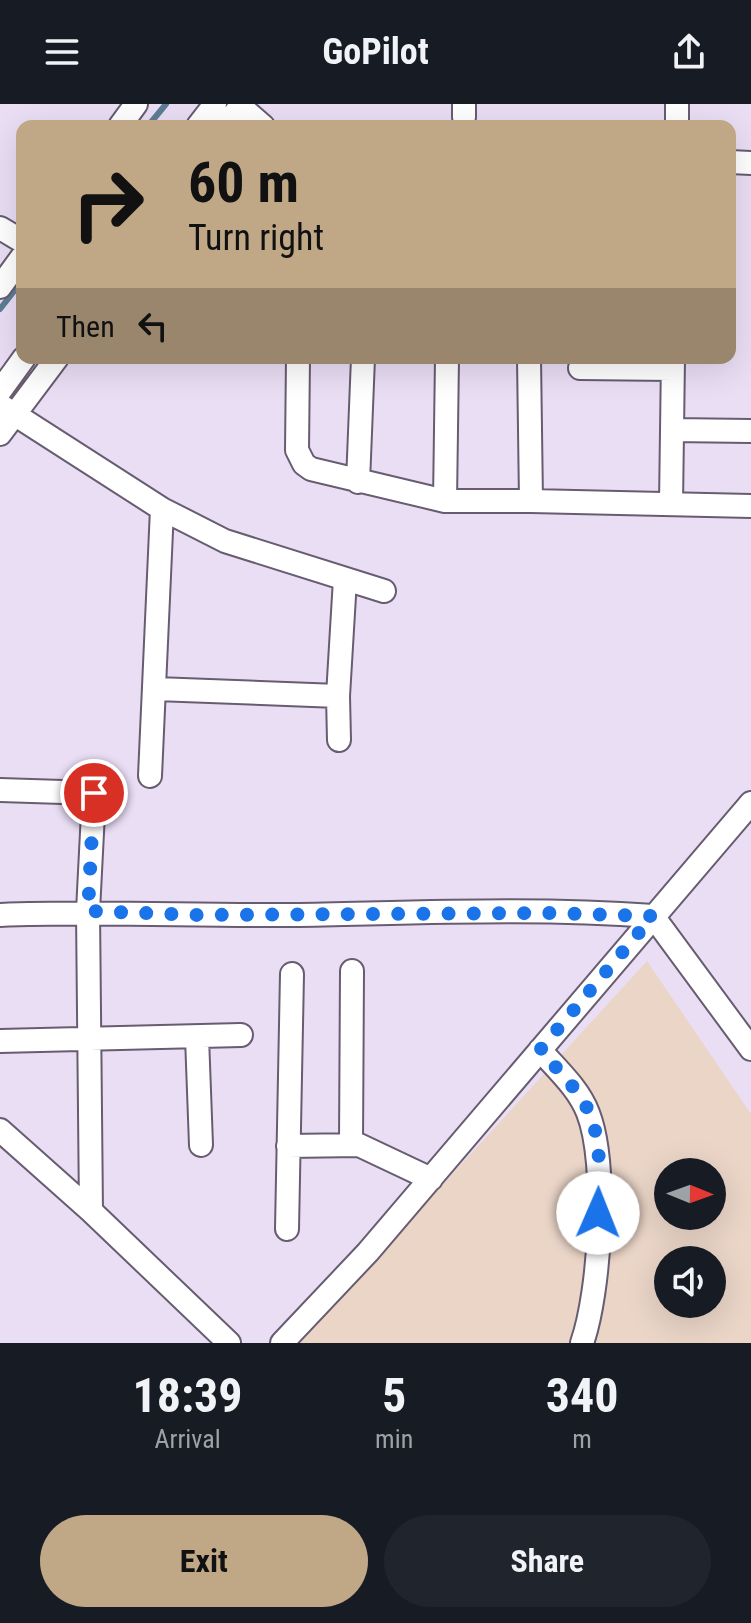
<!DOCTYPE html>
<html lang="en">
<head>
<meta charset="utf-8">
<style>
  :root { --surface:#171b24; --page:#20242c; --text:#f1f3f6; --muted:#9ea1a6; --accent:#c0a887 }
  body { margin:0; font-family:"Roboto Condensed",sans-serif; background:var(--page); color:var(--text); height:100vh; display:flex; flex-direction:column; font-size:30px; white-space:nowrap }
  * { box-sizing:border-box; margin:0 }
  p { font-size:26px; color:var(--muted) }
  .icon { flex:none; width:44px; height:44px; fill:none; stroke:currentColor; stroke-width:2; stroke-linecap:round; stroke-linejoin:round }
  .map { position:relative; height:1239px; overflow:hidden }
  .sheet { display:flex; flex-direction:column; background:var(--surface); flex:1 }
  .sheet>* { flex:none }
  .top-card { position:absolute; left:16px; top:16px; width:720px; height:244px; border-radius:16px; box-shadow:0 8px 32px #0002; background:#c0a887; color:#111; overflow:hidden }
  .needle { width:52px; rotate:91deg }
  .tools { position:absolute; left:654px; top:1054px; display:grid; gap:16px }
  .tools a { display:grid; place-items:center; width:72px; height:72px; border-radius:50%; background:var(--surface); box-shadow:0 8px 32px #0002; font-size:40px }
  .pin { position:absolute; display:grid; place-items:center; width:68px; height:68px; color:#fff; margin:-34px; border:4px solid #fff; border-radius:50%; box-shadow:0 2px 8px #0007 }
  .me { position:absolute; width:88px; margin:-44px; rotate:1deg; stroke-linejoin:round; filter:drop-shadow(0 0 6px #0008) }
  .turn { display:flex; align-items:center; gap:28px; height:168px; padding:0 40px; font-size:36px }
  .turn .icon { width:104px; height:104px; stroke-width:2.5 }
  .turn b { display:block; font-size:56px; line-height:68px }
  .then { display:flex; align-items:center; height:76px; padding:0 40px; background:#0003; gap:16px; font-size:30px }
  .eta { display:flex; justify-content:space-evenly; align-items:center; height:136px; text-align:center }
  .eta b { font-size:48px; font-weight:700; line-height:56px }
  .button { display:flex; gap:16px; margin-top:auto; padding:16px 40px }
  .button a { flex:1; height:92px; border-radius:48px; background:var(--accent); color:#111; font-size:32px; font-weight:700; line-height:92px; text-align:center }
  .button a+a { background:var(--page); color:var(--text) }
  header { display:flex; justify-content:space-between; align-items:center; height:104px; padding:0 40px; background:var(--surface); font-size:36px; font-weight:700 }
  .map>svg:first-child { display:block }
  .industrial { fill:#ead5c7; fill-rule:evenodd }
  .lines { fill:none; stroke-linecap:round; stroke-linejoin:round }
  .stream { stroke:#5d7d95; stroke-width:6 }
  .minor-casing { stroke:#675c70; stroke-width:26 }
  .minor { stroke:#fff; stroke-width:22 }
  .route { stroke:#1a73e8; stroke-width:14; stroke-dasharray:0 25.2 }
</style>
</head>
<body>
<header><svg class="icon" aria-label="menu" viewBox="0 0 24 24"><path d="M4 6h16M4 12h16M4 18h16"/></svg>GoPilot<svg class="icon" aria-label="share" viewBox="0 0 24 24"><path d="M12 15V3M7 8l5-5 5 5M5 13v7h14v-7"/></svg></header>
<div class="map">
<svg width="751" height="1239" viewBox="0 0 751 1239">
  <rect width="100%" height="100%" fill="#eadef5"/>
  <path class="industrial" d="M647,857L751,1010V1239H298ZM668,1068H712V1112H668ZM668,1156H712V1200H668Z"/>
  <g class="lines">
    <path class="stream" d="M148,22L166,0
      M0,205L22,177"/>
    <g class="minor-casing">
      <path id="minor" d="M240,2L263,22
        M464,13V0
        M120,22L136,0
        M198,22L215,0
        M225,22L242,0
        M677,22V0
        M730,58L751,59
        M0,124L22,137
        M0,183L22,153
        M298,254L297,346L304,360L311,365L445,397H531
        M529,254L531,397L751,402
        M580,264L672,265
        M0,287L24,254
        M0,301L162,405L225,437L384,487
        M672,326L751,327
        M0,330L57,254
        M358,378L363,254
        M445,397L447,254
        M671,400L673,254
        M156,585L338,592
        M339,636L338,592L345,475
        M150,672L162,405
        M0,686L94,689L88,807L91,1107
        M0,811C98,807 195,812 293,811C412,809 534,803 653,812L751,945
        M197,933L201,1041
        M0,937L241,931
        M540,946C557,965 579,985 588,1009C608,1060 600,1188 582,1239
        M0,1026L91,1107L229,1239
        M351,1040L352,867
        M288,1042L359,1041L431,1075
        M287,1125L292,870
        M282,1239L368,1148L751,699"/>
    </g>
    <use href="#minor" class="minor"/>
  </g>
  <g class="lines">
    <path class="route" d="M94,689L88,807L199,811L550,809L653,812L540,946C556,964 575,982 587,1004C603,1036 599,1075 598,1109"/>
  </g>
</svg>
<div class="tools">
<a><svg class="needle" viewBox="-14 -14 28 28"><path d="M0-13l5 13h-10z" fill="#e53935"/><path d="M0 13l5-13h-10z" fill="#9ea1a6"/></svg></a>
<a><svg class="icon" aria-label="sound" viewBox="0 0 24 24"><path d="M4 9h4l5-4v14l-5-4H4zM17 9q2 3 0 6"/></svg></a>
</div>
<div class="pin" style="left:94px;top:689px;background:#d93025"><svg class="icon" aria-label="arrive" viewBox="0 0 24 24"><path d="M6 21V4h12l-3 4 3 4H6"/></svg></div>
<svg class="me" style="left:598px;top:1109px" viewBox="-20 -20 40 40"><circle r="19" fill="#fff"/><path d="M0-13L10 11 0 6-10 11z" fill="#1a73e8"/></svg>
<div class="top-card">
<div class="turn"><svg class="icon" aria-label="right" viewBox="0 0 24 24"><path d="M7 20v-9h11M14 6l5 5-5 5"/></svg><div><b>60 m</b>Turn right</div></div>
<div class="then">Then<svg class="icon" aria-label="left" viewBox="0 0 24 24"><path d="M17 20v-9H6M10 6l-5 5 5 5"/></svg></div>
</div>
</div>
<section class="sheet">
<div class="eta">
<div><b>18:39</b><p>Arrival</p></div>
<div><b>5</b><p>min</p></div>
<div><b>340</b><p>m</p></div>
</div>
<div class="button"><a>Exit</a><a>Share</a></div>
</section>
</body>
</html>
